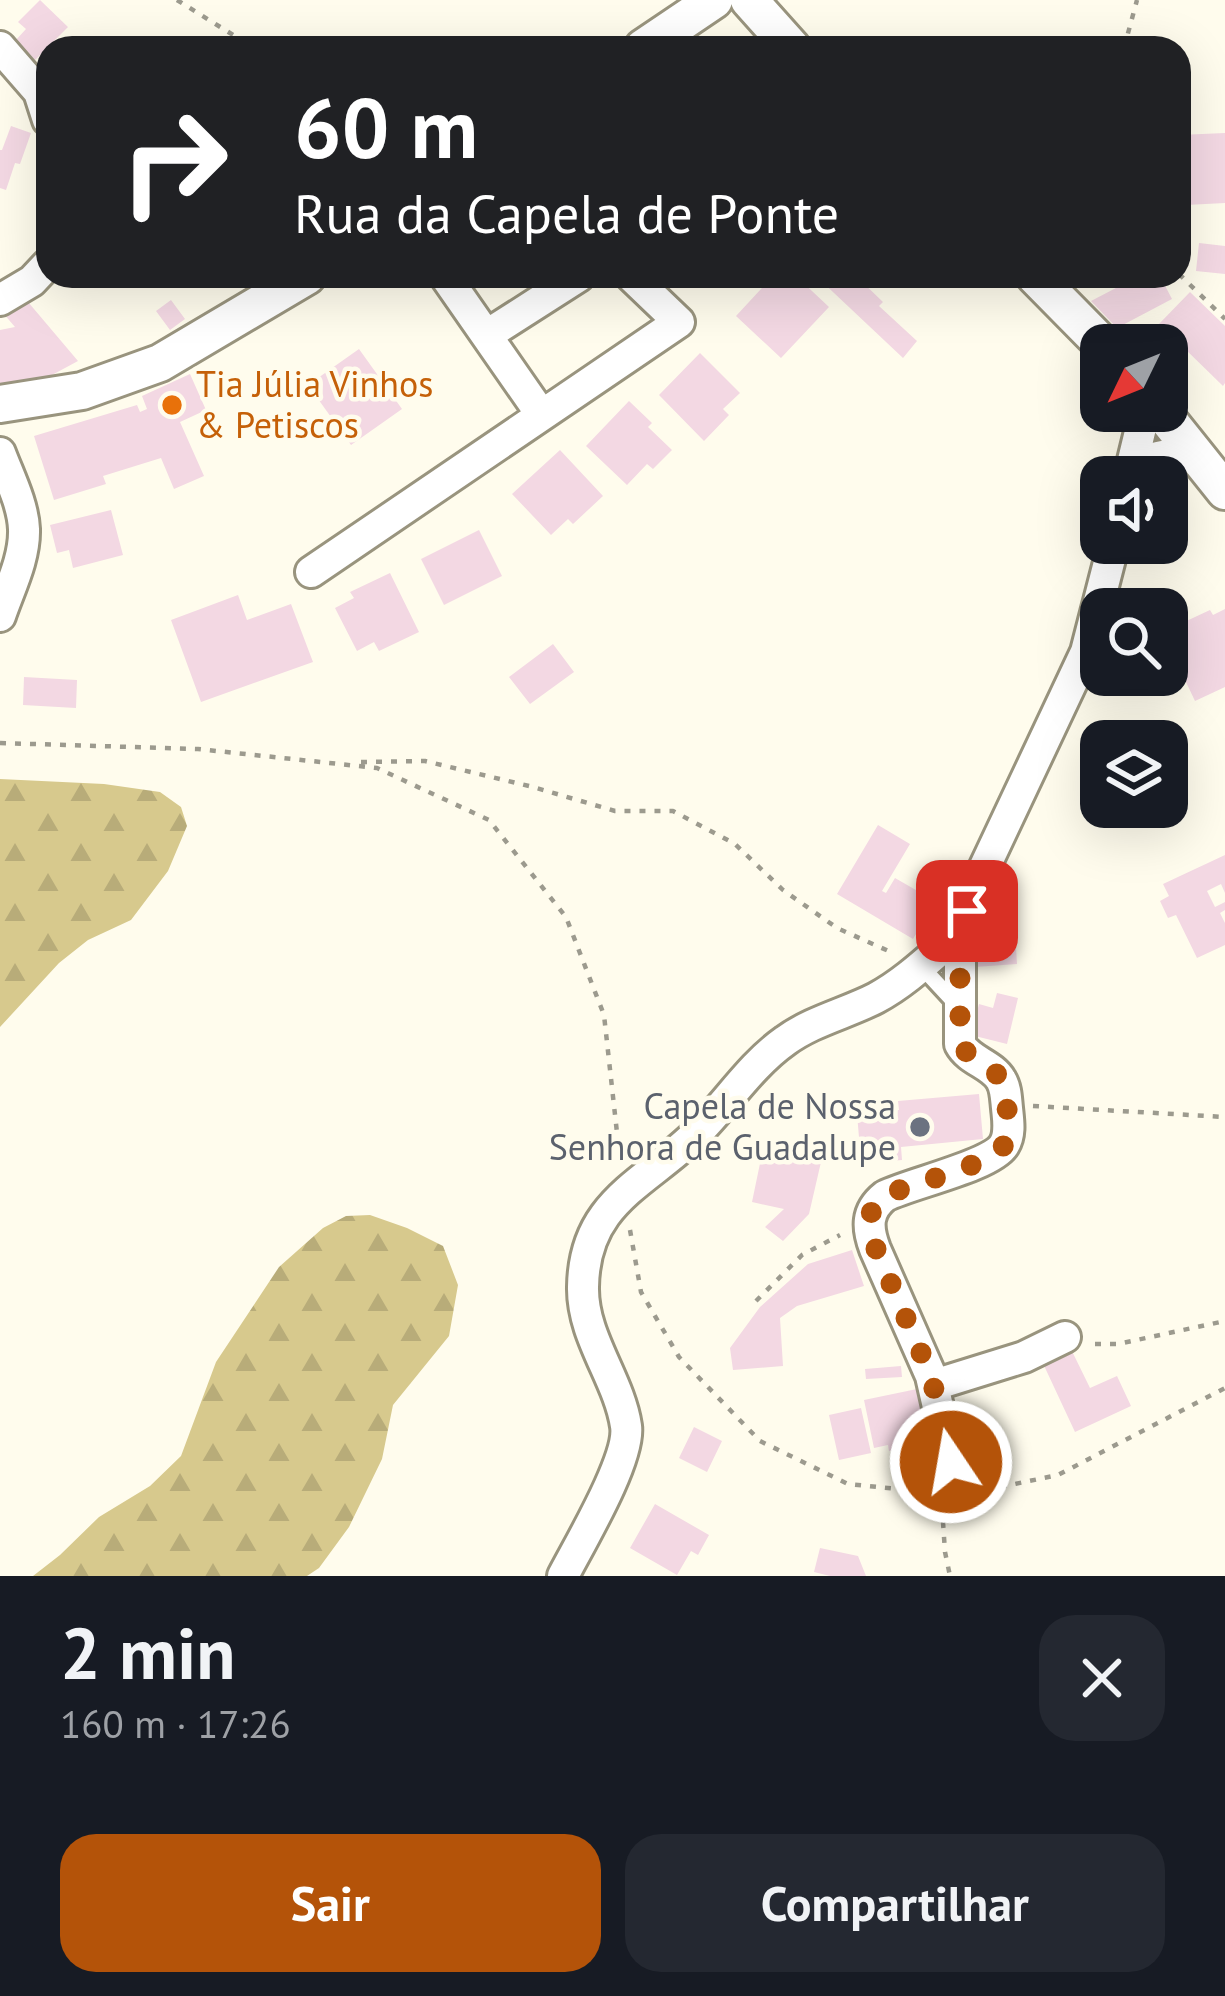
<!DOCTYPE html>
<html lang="pt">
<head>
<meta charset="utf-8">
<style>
  :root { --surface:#171b24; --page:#242831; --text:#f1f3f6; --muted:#9ea1a6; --accent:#b45309 }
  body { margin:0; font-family:"PT Sans",sans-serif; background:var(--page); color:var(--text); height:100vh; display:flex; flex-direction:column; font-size:45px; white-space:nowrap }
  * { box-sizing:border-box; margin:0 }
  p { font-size:39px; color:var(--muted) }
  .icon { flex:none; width:66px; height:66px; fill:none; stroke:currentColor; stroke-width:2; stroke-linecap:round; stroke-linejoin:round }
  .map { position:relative; height:1576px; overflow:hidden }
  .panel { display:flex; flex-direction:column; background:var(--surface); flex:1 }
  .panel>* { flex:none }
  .top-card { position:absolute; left:36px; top:36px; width:1155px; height:252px; border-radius:36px; box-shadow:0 12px 48px #0002; background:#202124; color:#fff; overflow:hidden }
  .needle { width:78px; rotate:227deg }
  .controls { position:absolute; left:1080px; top:324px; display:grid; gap:24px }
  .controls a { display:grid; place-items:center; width:108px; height:108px; border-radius:24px; background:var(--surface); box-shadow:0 12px 48px #0002; font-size:60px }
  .pin { position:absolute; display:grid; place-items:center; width:102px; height:102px; color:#fff; margin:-51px; border-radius:24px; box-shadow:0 6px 18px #0006 }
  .me { position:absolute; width:132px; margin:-66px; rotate:348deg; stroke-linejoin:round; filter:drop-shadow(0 0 9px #0008) }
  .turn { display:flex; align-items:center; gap:42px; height:252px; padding:0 60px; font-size:54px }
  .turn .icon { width:156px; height:156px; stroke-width:2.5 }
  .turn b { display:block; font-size:84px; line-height:102px }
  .round { display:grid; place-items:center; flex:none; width:126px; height:126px; border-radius:36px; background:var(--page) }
  .head { display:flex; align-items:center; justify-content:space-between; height:204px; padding:0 60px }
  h1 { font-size:72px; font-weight:700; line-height:90px }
  .button { display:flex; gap:24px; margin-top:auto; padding:24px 60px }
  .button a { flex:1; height:138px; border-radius:36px; background:var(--accent); color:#fff; font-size:48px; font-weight:700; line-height:138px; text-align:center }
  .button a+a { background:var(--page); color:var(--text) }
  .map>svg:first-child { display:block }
  .forest { fill:url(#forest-firs) }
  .building { fill:#f3d8e3 }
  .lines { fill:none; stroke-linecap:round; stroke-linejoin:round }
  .service-casing { stroke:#99947e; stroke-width:21 }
  .minor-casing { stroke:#99947e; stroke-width:36 }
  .tertiary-casing { stroke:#99947e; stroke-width:42 }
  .path { stroke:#9c9a8e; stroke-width:4.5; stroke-dasharray:6 9; stroke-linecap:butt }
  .service { stroke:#fff; stroke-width:15 }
  .minor { stroke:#fff; stroke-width:30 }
  .tertiary { stroke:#fff; stroke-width:36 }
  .route { stroke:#b45309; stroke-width:21; stroke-dasharray:0 37.8 }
  .food-dot { fill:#e8710a; stroke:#fffced; stroke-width:4.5 }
  .worship-dot { fill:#6b7280; stroke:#fffced; stroke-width:4.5 }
  .labels { text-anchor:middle; stroke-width:9; stroke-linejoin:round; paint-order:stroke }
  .food-label { font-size:36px; fill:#c56008; stroke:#fffced; text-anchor:start }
  .worship-label { font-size:36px; fill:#5b616d; stroke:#fffced; text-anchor:end }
</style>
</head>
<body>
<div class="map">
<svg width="1225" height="1576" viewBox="0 0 1225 1576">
  <defs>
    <pattern id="forest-firs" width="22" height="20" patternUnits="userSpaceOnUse" patternTransform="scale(3)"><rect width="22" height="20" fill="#d7c98d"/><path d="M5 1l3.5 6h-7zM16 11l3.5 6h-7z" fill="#b8ac79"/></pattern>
  </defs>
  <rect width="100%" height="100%" fill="#fffced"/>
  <path class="forest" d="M0,779L104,784L160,792L181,807L187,826L168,871L131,920L88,940L59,963L0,1027Z
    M370,1215L407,1228L443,1246L458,1285L449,1336L393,1405L382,1459L349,1527L319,1568L307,1576H33L60,1555L99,1517L150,1486L181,1456L216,1362L279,1267L323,1228L346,1216Z"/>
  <path class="building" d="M40,0L68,27L35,60L15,41L26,29L18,22Z
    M11,126L31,133L20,164L15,163L6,190L0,188V150H2Z
    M1225,133V203L1186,205L1185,178L1179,179V135Z
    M1199,243L1225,246V274L1196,271Z
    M773,276H796L829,307L781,358L736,316Z
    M816,276H856L883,302L879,306L917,341L903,358Z
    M1139,276H1160L1172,299L1117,328L1091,301Z
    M1190,292L1225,326V383L1223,386L1182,346L1172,356L1167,351V345H1158L1168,335L1158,325Z
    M23,296L78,361L52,375L0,385V330L15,327L3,313Z
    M171,300L185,319L170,330L156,311Z
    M359,349L402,409L351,445L308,385Z
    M700,353L740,393L723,409L729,415L704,441L659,395Z
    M190,374L206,410L180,422L204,476L174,489L161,458L103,476L106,484L54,500L34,436L137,405L140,412L147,409L142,396Z
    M629,401L652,423L648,427L672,450L653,469L647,464L627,485L586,446Z
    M560,450L603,496L573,524L568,519L551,535L512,494Z
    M111,510L123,555L73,568L69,550L57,553L50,525Z
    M479,530L502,576L444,605L421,559Z
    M390,573L419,632L379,651L374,642L357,651L335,608L354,598L350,592Z
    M238,595L247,620L291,604L313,662L201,702L171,620Z
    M1225,609V687L1195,701L1167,642V635L1182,628L1180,624L1210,610L1213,615Z
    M553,644L574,672L530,704L509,677Z
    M24,677L77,680L76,708L23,705Z
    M878,825L910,844L882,891L886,893L895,878L942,905L926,933L919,929L913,939L837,894Z
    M1225,855V893L1221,884L1207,891L1215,907L1225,902V910L1220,913L1225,923V945L1197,958L1176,915L1168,918L1160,901L1169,896L1163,884Z
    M999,937L1000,948L1016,947L1017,964L975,967L972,939Z
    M997,993L1018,998L1007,1044L971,1035L979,1004L993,1008Z
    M979,1094L983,1139L901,1147L902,1160L880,1162L878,1147L860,1149L857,1114L899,1110L898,1101Z
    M763,1149L821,1162L809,1214L783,1241L765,1227L784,1209L752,1202Z
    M852,1250L864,1286L797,1306L780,1318L783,1366L733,1370L730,1348L760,1307L808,1264Z
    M1068,1343L1090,1388L1117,1376L1131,1406L1075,1432L1040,1357Z
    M901,1366L902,1377L866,1379L865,1369Z
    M917,1389L929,1442L889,1451L888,1445L874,1448L864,1400Z
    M861,1408L871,1453L839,1460L829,1415Z
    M694,1427L722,1441L707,1472L679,1458Z
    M655,1504L709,1535L698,1555L691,1551L677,1575L630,1548Z
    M820,1548L858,1556L866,1576H830L814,1572Z"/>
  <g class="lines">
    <g class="service-casing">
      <path id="service" d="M920,965L957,1005"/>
    </g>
    <g class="minor-casing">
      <path id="minor" d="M0,47L39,92L48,120
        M445,276L541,414
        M0,300L32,281L48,264
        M487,335L579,276
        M0,453C9,477 23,504 24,529C25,559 9,589 0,616
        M1130,476L1158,457L1192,450
        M1129,477L1145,411
        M311,572L679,322L631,276
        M934,1385L1024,1357L1065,1337
        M958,1496L931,1376L875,1249C867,1228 866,1211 885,1196C911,1183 991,1166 1004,1145C1011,1134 1008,1119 1007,1108C1006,1099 1006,1088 1001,1080C992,1064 969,1061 960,1044V950L967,911L980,877L1086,652L1114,543
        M563,1576C579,1545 631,1458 626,1426C619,1379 582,1337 583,1287C584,1201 646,1184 697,1133C727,1103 751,1065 785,1041C812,1021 847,1013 876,998C908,981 935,953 962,931"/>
    </g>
    <g class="tertiary-casing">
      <path id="tertiary" d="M749,0L792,48
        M643,48L714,0
        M1035,276L1103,345
        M0,404L82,391L160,363L307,276
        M1161,411L1225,491"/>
    </g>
    <path class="path" d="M177,0L254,48
      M1124,48L1137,0
      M1179,274L1225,319
      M0,743L198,749L377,768L489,820L566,917L604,1015L620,1160
      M361,762L425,761L533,787L615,811H673L735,844L783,890L837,928L893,953
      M1033,1106L1225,1117
      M630,1230L641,1292L679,1357L760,1441L848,1484L928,1492
      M756,1301L802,1255L840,1235
      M1095,1344H1118L1225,1321
      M986,1490L1058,1475L1225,1388
      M943,1522L945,1552L950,1576"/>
    <use href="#service" class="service"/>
    <use href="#minor" class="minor"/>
    <use href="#tertiary" class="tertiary"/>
  </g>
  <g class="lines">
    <path class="route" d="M951,1462L931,1376L870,1235L871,1213L877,1202L884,1196C911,1183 990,1166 1004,1145C1011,1134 1008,1119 1007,1108C1006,1099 1006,1088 1001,1080C992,1064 969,1060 960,1044V950L967,911"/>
  </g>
  <circle class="food-dot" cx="172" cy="405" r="12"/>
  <circle class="worship-dot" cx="920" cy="1127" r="12"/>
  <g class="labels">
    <g class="food-label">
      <text x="196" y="397">Tia Júlia Vinhos<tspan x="196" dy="41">&amp; Petiscos</tspan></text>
    </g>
    <g class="worship-label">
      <text x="896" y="1119">Capela de Nossa<tspan x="896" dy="41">Senhora de Guadalupe</tspan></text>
    </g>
  </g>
</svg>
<div class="controls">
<a><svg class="needle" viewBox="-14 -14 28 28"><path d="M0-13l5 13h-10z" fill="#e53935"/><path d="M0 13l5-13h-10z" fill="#9ea1a6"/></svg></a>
<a><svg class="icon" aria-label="sound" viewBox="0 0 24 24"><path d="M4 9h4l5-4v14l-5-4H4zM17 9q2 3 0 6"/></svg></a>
<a><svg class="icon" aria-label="search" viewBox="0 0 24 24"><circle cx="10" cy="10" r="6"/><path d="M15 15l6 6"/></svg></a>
<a><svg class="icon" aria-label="layers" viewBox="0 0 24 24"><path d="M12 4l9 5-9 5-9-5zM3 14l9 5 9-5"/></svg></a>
</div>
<div class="pin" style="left:967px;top:911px;background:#d93025"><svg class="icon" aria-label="arrive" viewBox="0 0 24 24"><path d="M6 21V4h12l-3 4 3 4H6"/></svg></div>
<svg class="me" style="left:951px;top:1462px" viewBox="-20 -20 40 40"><circle r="17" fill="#b45309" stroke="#fff" stroke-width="3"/><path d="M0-11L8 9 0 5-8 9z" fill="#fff"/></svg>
<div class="top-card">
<div class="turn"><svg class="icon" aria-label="right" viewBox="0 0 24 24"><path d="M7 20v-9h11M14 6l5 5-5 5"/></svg><div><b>60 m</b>Rua da Capela de Ponte</div></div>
</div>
</div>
<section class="panel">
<div class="head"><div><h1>2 min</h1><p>160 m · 17:26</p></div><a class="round"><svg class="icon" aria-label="close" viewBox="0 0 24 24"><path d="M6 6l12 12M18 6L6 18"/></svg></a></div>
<div class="button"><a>Sair</a><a>Compartilhar</a></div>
</section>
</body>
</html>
